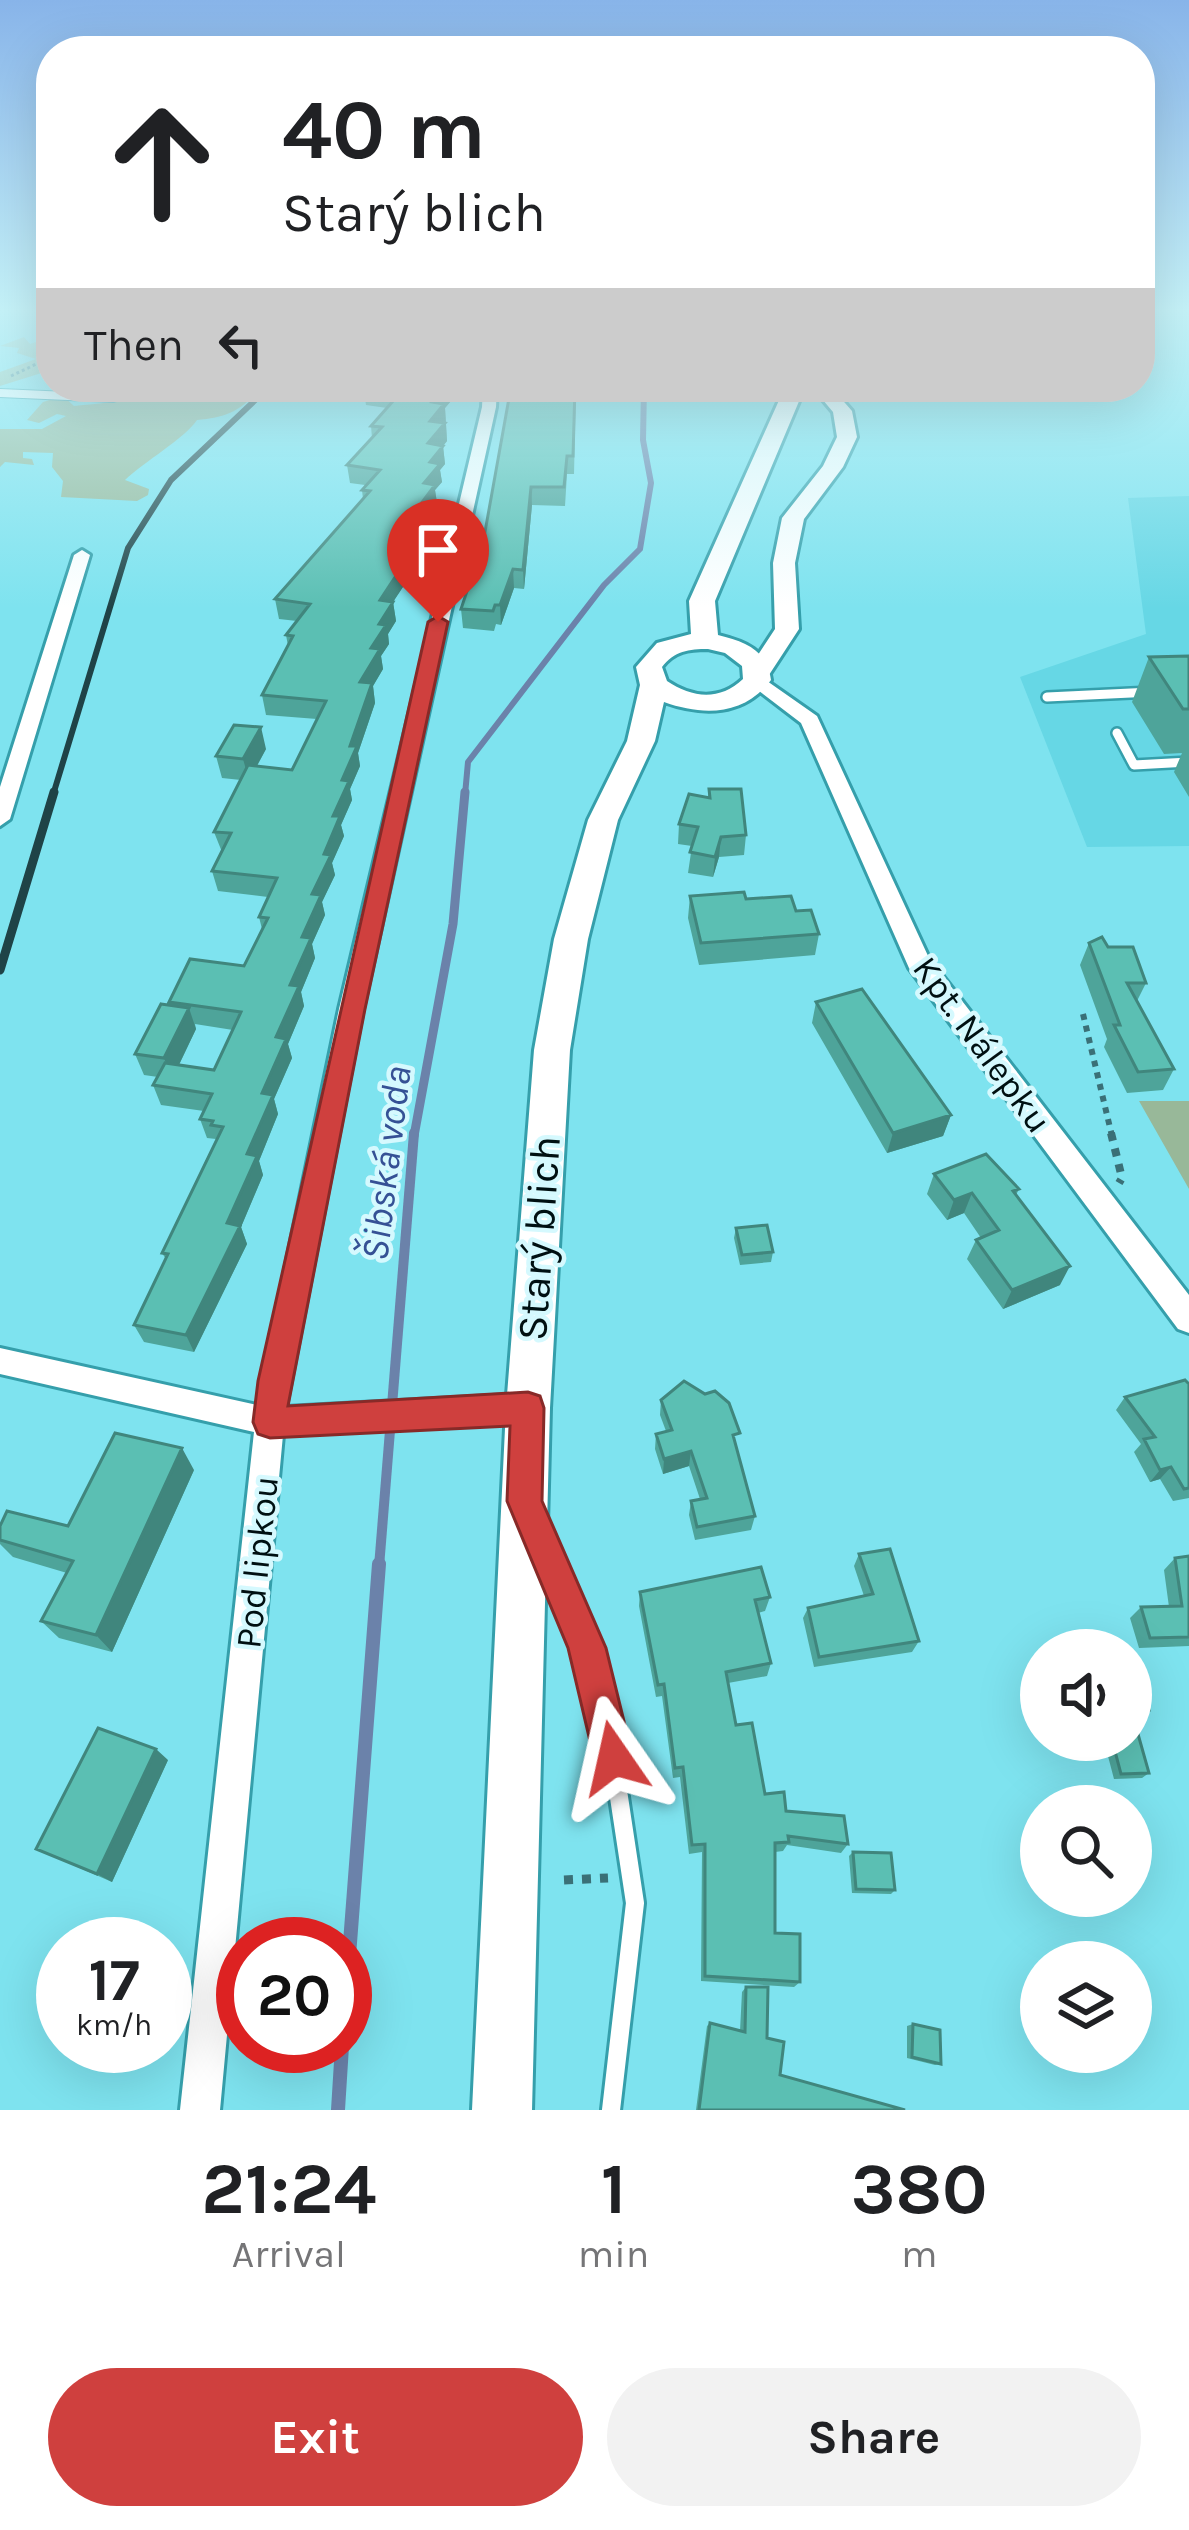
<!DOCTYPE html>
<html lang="en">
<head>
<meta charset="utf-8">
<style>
  :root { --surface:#fff; --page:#f2f2f2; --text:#202124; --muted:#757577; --accent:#cf403e }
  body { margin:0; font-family:Karla,sans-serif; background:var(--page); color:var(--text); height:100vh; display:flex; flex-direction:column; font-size:45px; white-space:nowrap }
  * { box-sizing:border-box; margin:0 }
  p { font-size:39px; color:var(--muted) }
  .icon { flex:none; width:66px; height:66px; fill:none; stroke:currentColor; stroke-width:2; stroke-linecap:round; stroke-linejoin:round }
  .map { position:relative; height:2110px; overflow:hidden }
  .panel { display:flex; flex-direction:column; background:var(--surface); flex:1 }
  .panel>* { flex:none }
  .guide { position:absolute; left:36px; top:36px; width:1119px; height:366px; border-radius:48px; box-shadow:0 12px 48px #0002; background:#fff; color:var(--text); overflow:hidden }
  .controls { position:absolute; left:1020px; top:1629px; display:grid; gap:24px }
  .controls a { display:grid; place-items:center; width:132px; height:132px; border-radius:50%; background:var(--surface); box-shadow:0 12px 48px #0002; font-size:60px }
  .speed { position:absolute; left:36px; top:1917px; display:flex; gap:24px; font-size:60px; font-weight:700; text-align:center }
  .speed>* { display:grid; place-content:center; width:156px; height:156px; border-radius:50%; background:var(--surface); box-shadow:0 12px 48px #0002; line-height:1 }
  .speed small { font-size:30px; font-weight:400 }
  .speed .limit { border:18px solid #d22; background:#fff; color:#111 }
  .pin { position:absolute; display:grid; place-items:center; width:102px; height:102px; color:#fff; margin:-123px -51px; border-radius:50% 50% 50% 0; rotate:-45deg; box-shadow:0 0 12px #0007 }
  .pin .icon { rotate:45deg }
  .me { position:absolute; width:132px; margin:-66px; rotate:349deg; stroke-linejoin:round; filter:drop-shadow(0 0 9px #0008) }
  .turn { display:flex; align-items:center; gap:42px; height:252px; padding:0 48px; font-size:54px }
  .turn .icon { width:156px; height:156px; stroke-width:2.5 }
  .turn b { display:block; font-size:84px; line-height:102px }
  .then { display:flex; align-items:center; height:114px; padding:0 48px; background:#0003; gap:24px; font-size:45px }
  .eta { display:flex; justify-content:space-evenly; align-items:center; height:204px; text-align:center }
  .eta b { font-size:72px; font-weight:700; line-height:84px }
  .action { display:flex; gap:24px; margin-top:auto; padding:24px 48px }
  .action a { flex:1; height:138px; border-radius:72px; background:var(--accent); color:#fff; font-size:48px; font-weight:700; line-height:138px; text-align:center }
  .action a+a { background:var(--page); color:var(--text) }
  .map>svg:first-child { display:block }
  .built { fill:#66d7e5 }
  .green { fill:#98b899 }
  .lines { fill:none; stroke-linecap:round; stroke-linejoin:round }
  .stream-far3 { stroke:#6b82aa; stroke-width:6 }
  .stream-far2 { stroke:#6b82aa; stroke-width:9 }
  .stream-far1 { stroke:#6b82aa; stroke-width:10 }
  .stream { stroke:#6b82aa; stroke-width:14 }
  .service-far3-casing { stroke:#359fab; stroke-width:10 }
  .service-far2-casing { stroke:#359fab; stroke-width:14 }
  .service-far1-casing { stroke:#359fab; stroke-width:20 }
  .service-casing { stroke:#359fab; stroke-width:24 }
  .minor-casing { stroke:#359fab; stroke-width:6 }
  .tertiary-casing { stroke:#359fab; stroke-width:6 }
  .secondary-casing { stroke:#359fab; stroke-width:6 }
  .primary-casing { stroke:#359fab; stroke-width:6 }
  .path-far3 { stroke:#3a7077; stroke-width:3; stroke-dasharray:3 3; stroke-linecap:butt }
  .path-far2 { stroke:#3a7077; stroke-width:6; stroke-dasharray:6 6; stroke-linecap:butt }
  .path-far1 { stroke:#3a7077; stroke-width:8; stroke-dasharray:8 8; stroke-linecap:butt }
  .path { stroke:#3a7077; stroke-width:9; stroke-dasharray:9 9; stroke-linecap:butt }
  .service-far3 { stroke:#fff; stroke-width:8 }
  .service-far2 { stroke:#fff; stroke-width:9 }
  .service-far1 { stroke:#fff; stroke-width:14 }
  .service { stroke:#fff; stroke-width:18 }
  .minor { fill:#fff; fill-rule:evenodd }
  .tertiary { fill:#fff; fill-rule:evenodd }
  .secondary { fill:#fff; fill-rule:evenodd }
  .primary { fill:#fff; fill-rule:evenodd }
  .rail-far1 { stroke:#1f4347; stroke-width:6 }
  .rail { stroke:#1f4347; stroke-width:9 }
  .wall { fill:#4ea49a; fill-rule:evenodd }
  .shaded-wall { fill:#40867d }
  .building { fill:#5bbfb3; stroke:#40867d; stroke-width:3 }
  .route { fill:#cf403e; stroke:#872a28; stroke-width:3 }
  .labels { text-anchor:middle; stroke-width:9; stroke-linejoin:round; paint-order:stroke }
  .street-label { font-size:36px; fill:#001012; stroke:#d5f9fe }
  .water-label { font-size:39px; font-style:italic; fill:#355195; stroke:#d5f9fe }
  .near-street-label { font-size:42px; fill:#001012; stroke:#d5f9fe }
</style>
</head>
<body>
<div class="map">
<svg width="1189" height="2110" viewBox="0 0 1189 2110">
  <rect width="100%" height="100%" fill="#7ee3ef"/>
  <path class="built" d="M1189,496V846L1087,847L1020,677L1146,634L1128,498Z"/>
  <path class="green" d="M24,337L30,344L42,340L51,346V370L0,386V372L36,359L17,353L19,348L0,346Z
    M151,387H262C242,410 227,418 197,420C185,438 144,462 125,480L149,489L148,495L137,501L61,497L63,481L52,467L53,453L23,452V458L32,459L34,465L5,462L0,467V429H42L66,416L57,414L39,423L27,420L43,402L63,396L74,406C98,403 125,403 147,394Z
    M1139,1101H1189V1189Z"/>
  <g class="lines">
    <path class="stream-far3" d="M465,795L468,762L604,585L640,549L651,483L643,440L644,387"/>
    <path class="stream-far2" d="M414,1136L453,924L465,792"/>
    <path class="stream-far1" d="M379,1567L414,1133"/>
    <path class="stream" d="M345,2008L379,1564
      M338,2110L342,2046"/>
    <g class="service-far3-casing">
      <path id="service-far3" d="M0,393L113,398L147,387"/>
    </g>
    <g class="service-far2-casing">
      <path id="service-far2" d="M1047,697L1152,692
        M1117,733L1134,765L1189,762"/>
    </g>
    <g class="service-far1-casing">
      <path id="service-far1" d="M539,1533L553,1567"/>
    </g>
    <g class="service-casing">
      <path id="service" d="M552,1564L587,1648L607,1718L635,1903L611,2110"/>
    </g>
    <g class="minor-casing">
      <path id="minor" d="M483,387H497L496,407L363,1009L286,1407L528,1394L538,1398L543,1408L538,1418L528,1422L283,1435L220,2110H180L254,1432L0,1374V1348L257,1405L339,1009L482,407Z
        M82,550L90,555L10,819L0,826V787L74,555Z"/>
    </g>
    <g class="tertiary-casing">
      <path id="tertiary" d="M757,674L817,716L929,958L1189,1295V1333L1178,1329L909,968L801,723L750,684L747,680Z"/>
    </g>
    <g class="secondary-casing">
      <path id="secondary" d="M812,387H831L852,411L857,437L843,467L804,519L795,563L799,629L767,678L758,680L746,673L775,629L773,563L782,518L823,466L837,437L833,412Z"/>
    </g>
    <g class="primary-casing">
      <path id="primary" d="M785,387H805L715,601L718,635C746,642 767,650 771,680C744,716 703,716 664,702L655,741L618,820L588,939L570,1050L550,1408L532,2110H472L506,1408L534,1050L554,939L588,820L627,741L640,685L636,667L657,643L691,634L689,601ZM708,649L725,653L742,666L743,679C720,701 692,698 667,681L662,667C674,651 689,649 708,649Z"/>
    </g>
    <path class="path-far3" d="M11,376L51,357"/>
    <path class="path-far2" d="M1083,1014L1112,1136"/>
    <path class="path-far1" d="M1111,1133L1122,1178L1119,1183"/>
    <path class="path" d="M564,1880L608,1878"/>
    <use href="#service-far3" class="service-far3"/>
    <use href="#service-far2" class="service-far2"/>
    <use href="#service-far1" class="service-far1"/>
    <use href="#service" class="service"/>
    <use href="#minor" class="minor"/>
    <use href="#tertiary" class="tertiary"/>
    <use href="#secondary" class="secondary"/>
    <use href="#primary" class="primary"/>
    <path class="rail-far1" d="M53,795L128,548L171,480L269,387"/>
    <path class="rail" d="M0,970L54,792"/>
  </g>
  <path class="wall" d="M363,387H463L445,408L447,441L443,446L445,464L440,470L442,482L435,490L437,503L430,512L432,526L426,533L428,549L393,602L396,621L388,634L389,644L381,656L383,669L373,686L375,703L358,753L360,766L350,789L352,800L341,825L344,836L332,863L335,875L322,902L325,915L312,944L315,958L301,992L304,1006L288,1044L292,1058L274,1099L278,1114L259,1161L263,1175L241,1227L247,1244L194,1352L144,1342L134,1325L166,1259L162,1253L216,1139L207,1138L200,1119L204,1111L161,1105L153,1085L158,1077L144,1075L135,1054L170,1005L169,1002L244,966L262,929L259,917L268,897L218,891L212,871L222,852L214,832L241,780L222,778L216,756L266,749L257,766L292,770L317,719L266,715L262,695L288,646L286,635L297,621L279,619L275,599L363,499L362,490L365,485L350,483L347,465L372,438L371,426L387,408L366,405ZM195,1024L233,1030L214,1070L179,1065L196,1029Z
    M576,387L574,474H567L565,506L532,505L524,589L514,588L501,625L496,624L494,631L463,628L461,609L483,543Z
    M1189,656V797L1174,772L1182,753L1164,754L1132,702L1149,657Z
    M709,789L746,835L744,855L719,857L713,877L688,873L692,846L678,844L679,824L708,797Z
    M690,896L746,899L796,911L819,934L815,955L699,965L688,918Z
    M1089,943L1108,947L1146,983L1137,1001L1174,1069L1163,1090L1127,1093L1104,1047L1107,1039L1080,965Z
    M816,1002L951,1115L943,1136L887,1153L812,1023Z
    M934,1174L1019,1189L1016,1195L1060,1285L1003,1309L967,1259L976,1240L981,1238L964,1213L947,1220L927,1194Z
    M736,1228L773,1252L771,1262L740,1265L734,1238Z
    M1189,1384V1498L1173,1501L1160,1479L1150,1482L1134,1452L1141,1444L1116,1410L1125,1397Z
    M661,1400L737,1448L755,1516L751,1530L695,1540L689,1515L691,1501L700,1499L689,1466L663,1474L655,1449L656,1434L666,1431L660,1415Z
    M194,1470L112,1652L59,1638L41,1621L67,1573L13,1557L0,1544V1526H68Z
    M859,1554L919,1641L912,1652L814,1667L803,1618L808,1608L864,1596L854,1566Z
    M1189,1556V1646L1139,1648L1130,1618L1141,1607H1169L1164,1570L1175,1558Z
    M640,1592L770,1597L765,1611L758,1613L771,1663L767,1676L728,1683L736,1725L765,1794L786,1811L848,1844L841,1853L787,1845L783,1851L775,1852V1933L800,1982L794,1987L701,1981L702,1852L689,1854L680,1777L673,1778L662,1696L656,1697L639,1606Z
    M1131,1677L1149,1710L1141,1716L1131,1715Z
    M1131,1740L1149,1773L1142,1778L1114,1779L1104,1741Z
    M168,1760L112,1882L36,1849Z
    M853,1852L895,1890L891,1894L852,1893L849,1856Z
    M746,1987L780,2075L905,2110H696L707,2026L710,2023L740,2031L742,1992Z
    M913,2024L941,2064L935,2065L907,2058V2026Z"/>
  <path class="shaded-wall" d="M446,387H463L445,408L447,441L430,462L428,443L432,402Z
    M443,446L445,464L440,470L442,482L435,490L437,503L430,512L432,526L426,533L428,549L393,602L396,621L388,634L389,644L381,656L383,669L373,686L375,703L358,753L360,766L350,789L352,800L341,825L344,836L332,863L335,875L322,902L325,915L312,944L315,958L301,992L304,1006L288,1044L292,1058L274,1099L278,1114L259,1161L263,1175L241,1227L247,1244L194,1352L186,1335L227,1223L247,1154L342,780L350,746L360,682L371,648L380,600L413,528L430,462Z
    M531,487L532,505L524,589L523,570Z
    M513,569L514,588L501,625L500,605Z
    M261,727L266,749L249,780L243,759Z
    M721,837L719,857L713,877L715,857Z
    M189,1008L196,1029L172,1079L164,1058Z
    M951,1115L943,1136L887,1153L893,1133Z
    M972,1193L964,1213L947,1220L954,1200Z
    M1070,1266L1060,1285L1003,1309L1012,1290Z
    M182,1448L194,1470L112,1652L96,1635Z
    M691,1451L689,1466L663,1474L664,1459Z
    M1171,1467L1160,1479L1150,1482L1160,1470Z
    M156,1749L168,1760L112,1882L97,1874Z"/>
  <path class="building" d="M365,387H446L432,402L444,404L430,421L445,423L428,443L443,446L430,462L440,464L424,483L435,485L420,505L430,507L413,528L426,530L380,600L393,602L379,624L386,625L371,648L380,649L360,682L372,683L350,746H357L342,780L349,781L333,816H340L324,854L331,855L312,894L321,895L302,937L311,938L290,985L299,986L276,1037L286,1039L262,1093L273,1095L247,1154L257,1156L227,1223L240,1226L186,1335L134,1325L168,1254L162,1253L223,1127L211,1125L213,1121L200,1119L212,1094L153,1085L165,1063L214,1070L241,1012L169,1002L190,959L244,966L268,918L259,917L277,878L212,871L231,833L214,832L248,765L292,770L326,701L262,695L293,636L286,635L310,604L275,599L370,491L362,490L380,470L347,465L382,427L371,426L401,392Z
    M511,387H575L573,456H567L564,487H531L523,570L513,569L500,605H495L493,611L461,609L483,543Z
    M1189,656V709H1183L1149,657Z
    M234,725L261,727L243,759L216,756Z
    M709,789H741L746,835L721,837L715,857L690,852L698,827L679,824L689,794L710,798Z
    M744,892L746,899L791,896L796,911L811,910L819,934L701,943L690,896Z
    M1102,937L1108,947H1133L1146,983H1127L1174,1069L1138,1072L1114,1025H1120L1089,943Z
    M862,989L951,1115L893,1133L816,1002Z
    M161,1004L189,1008L164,1058L135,1054Z
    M986,1154L1019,1189L1013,1191L1070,1266L1012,1290L976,1240L999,1230L972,1193L954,1200L934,1174Z
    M767,1225L773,1252L742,1255L736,1228Z
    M1185,1380L1189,1384V1488L1184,1489L1171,1467L1160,1470L1144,1439L1155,1437L1125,1397Z
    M684,1381L705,1394L715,1391L729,1403L740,1433L733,1435L755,1516L697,1527L691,1501L707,1498L691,1451L664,1459L656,1434L672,1430L661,1400Z
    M115,1433L182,1448L96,1635L41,1621L73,1561L0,1540V1526L7,1511L68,1526Z
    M890,1549L919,1641L819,1657L808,1608L873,1594L859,1554Z
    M1189,1556V1637L1150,1638L1141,1607L1182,1606L1175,1558Z
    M761,1567L770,1597L755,1600L771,1663L726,1672L736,1725L752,1723L765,1794L784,1792L786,1811L844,1816L848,1844L788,1836L789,1842L775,1843V1933L800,1934V1982L705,1976V1844L692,1845L683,1767L675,1768L664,1684L658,1685L640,1592Z
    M1131,1677H1141L1149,1710L1131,1709Z
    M98,1728L156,1749L97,1874L36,1849Z
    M1131,1734H1138L1149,1773L1121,1774L1112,1740H1131Z
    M853,1852L891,1853L895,1890L856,1889Z
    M746,1987H768L767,2038L784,2042L780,2075L905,2110H699L710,2023L745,2032Z
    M913,2024L940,2030L941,2064L912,2057Z"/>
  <linearGradient id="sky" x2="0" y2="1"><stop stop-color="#88b4e9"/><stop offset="0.51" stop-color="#c5f2f8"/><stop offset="1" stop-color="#c5f2f8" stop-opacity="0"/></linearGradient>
  <rect width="1189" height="608" fill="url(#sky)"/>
  <path class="route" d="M438,616L448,622L365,1009L288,1406L528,1392L540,1396L544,1408L542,1501L606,1648L633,1758L628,1772L614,1778L599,1772L594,1758L568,1648L507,1501L510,1426L270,1438L258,1434L253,1422L258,1381L428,622Z"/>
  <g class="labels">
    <g class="street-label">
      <text transform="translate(983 1044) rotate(54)" y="13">Kpt. Nálepku</text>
      <text transform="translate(256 1562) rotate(-84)" y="13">Pod lipkou</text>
    </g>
    <g class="water-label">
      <text transform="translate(385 1163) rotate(-83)" y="14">Šibská voda</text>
    </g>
    <g class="near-street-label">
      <text transform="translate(538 1238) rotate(-86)" y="15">Starý blich</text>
    </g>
  </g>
</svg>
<div class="controls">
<a><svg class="icon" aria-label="sound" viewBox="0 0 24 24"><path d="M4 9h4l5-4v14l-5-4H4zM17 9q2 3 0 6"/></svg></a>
<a><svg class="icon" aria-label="search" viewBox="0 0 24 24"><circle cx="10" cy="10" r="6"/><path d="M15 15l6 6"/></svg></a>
<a><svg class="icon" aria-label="layers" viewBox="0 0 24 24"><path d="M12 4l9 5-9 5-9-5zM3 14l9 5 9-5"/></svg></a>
</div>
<div class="speed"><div>17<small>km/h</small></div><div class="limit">20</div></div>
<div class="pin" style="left:438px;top:622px;background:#d93025"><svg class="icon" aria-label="arrive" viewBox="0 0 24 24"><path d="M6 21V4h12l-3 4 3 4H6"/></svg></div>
<svg class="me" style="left:614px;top:1758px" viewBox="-20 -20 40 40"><path d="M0-17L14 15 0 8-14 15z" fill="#cf403e" stroke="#fff" stroke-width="4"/></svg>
<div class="guide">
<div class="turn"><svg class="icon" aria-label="ahead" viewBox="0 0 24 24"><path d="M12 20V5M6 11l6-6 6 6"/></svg><div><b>40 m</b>Starý blich</div></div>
<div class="then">Then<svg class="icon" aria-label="left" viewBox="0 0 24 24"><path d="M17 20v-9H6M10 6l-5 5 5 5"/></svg></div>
</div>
</div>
<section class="panel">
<div class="eta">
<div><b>21:24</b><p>Arrival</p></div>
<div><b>1</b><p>min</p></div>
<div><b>380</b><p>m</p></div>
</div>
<div class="action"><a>Exit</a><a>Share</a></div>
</section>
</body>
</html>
